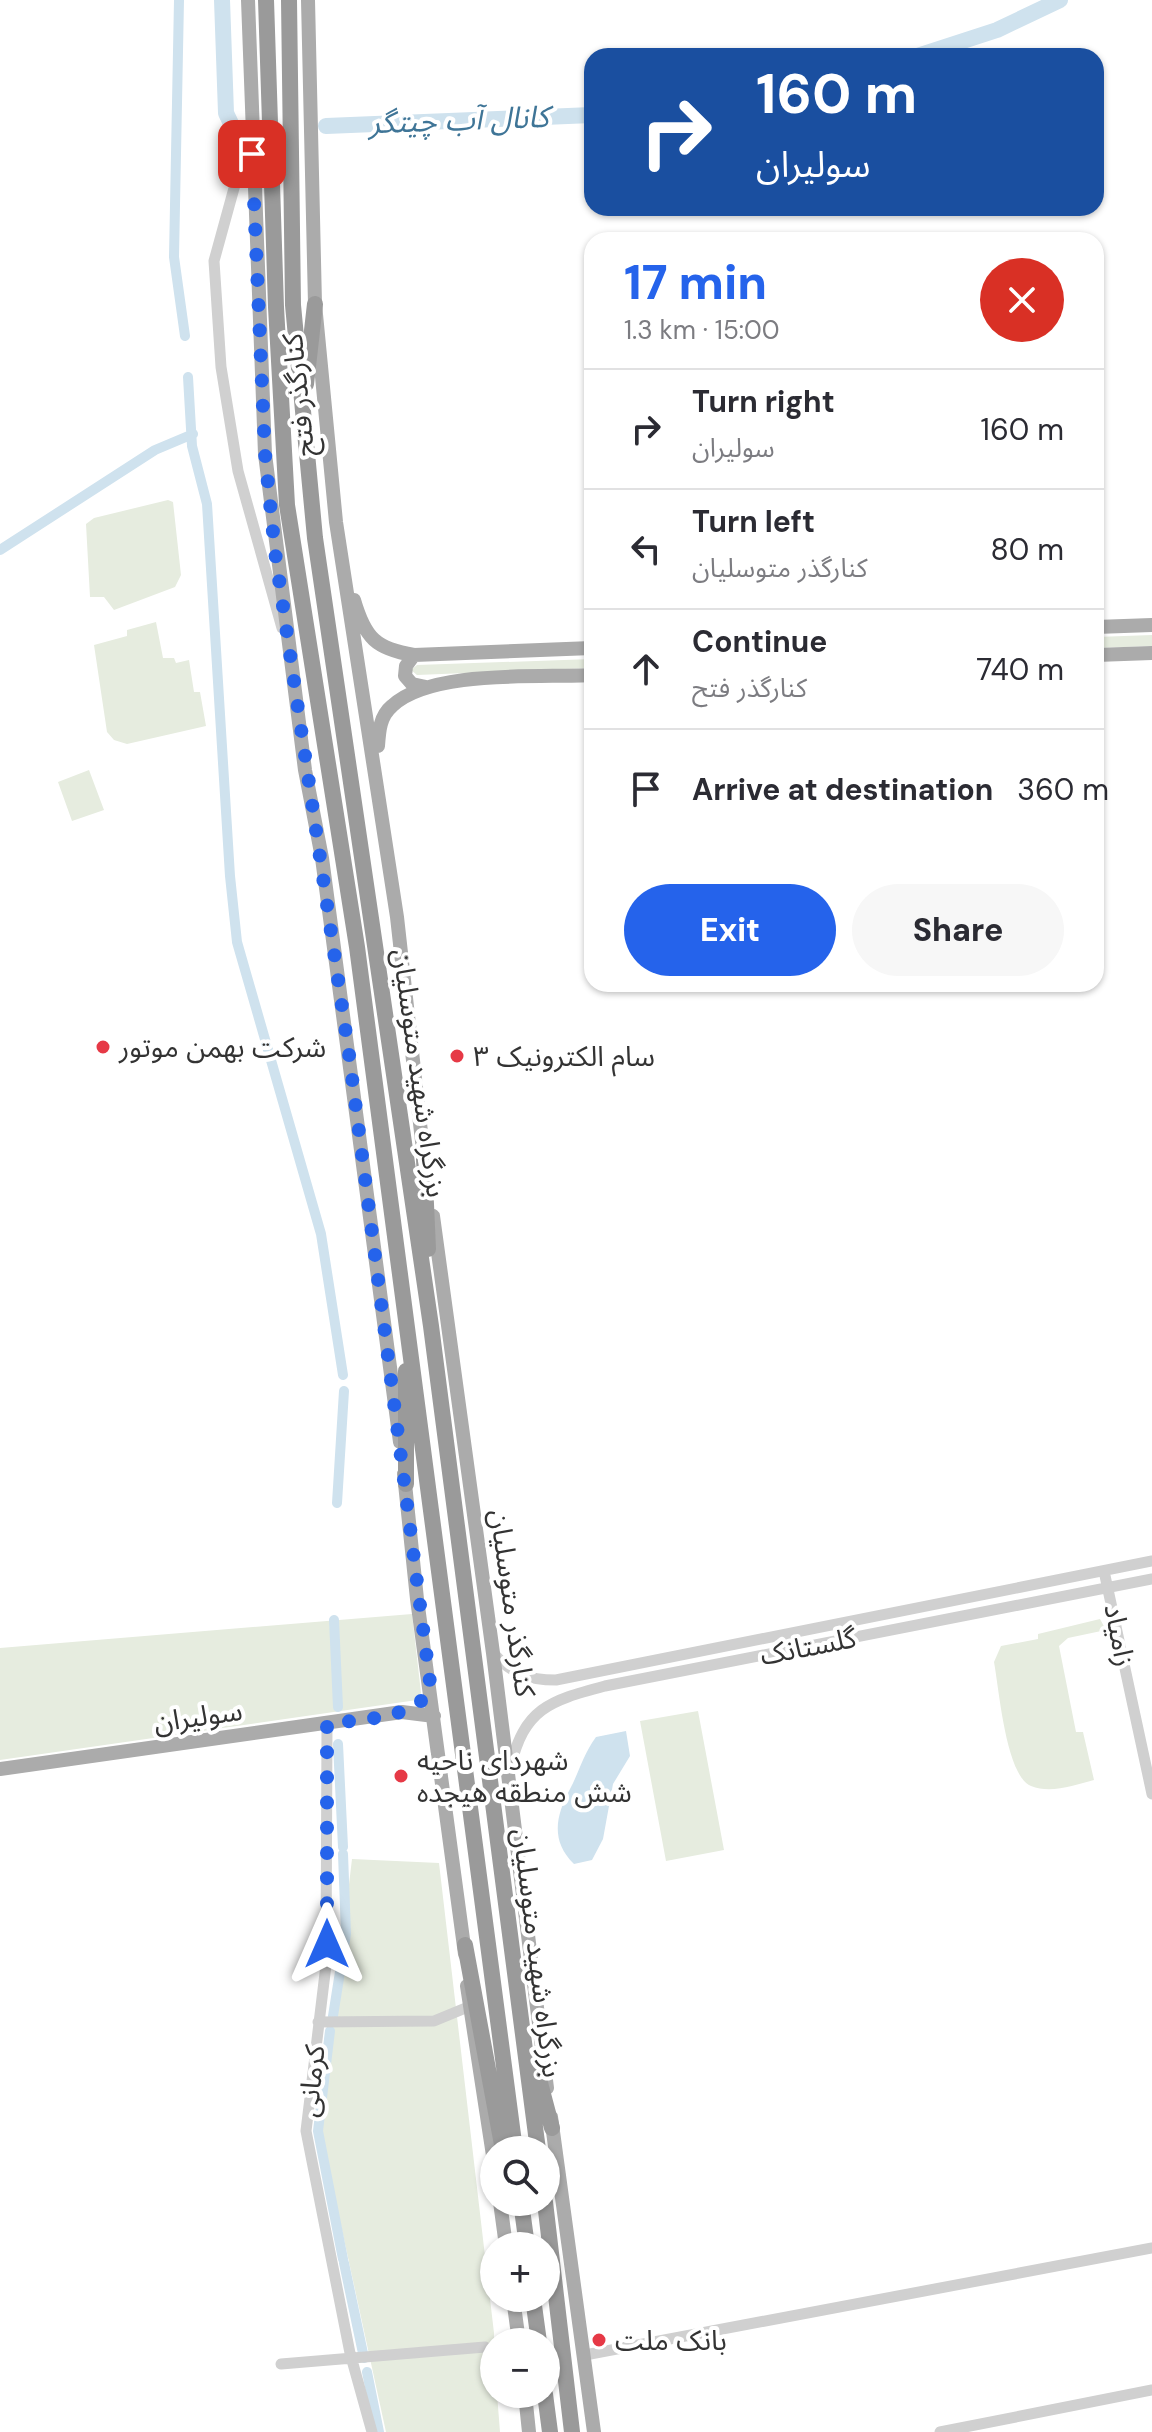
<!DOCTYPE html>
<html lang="en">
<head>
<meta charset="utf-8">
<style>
  :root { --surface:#fff; --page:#f7f7f7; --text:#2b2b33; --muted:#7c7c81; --line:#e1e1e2; --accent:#2563eb }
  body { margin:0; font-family:"DM Sans","Noto Sans Arabic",sans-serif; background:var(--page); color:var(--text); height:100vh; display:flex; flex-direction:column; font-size:30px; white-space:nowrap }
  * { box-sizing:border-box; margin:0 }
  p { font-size:26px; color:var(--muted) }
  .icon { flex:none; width:44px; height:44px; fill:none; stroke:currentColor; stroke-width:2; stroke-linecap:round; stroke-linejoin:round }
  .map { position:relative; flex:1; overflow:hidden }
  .details { position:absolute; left:584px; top:232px; width:520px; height:760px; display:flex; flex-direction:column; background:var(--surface); border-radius:24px; box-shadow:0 2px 6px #0004 }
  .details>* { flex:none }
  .banner { position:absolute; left:584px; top:48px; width:520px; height:168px; border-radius:24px; box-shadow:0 2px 6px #0004; background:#1a4fa0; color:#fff; overflow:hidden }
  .controls { position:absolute; left:480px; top:2136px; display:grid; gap:16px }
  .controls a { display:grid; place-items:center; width:80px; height:80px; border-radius:50%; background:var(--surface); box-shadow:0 2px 6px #0004; font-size:40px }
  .pin { position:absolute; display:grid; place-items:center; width:68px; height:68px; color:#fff; margin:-34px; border-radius:16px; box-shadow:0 4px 12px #0006 }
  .me { position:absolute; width:88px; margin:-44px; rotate:0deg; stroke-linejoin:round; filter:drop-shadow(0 0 6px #0008) }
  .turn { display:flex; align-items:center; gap:28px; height:168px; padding:0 40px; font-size:36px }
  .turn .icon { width:104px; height:104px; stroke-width:2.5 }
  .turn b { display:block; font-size:56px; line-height:68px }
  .round { display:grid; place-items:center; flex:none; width:84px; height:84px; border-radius:42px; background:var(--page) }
  .head { display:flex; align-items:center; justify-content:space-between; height:136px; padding:0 40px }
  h1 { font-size:48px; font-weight:800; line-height:60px; color:var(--accent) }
  .primary-button { display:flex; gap:16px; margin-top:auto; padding:16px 40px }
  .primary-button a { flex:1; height:92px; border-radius:48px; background:var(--accent); color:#fff; font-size:32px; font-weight:800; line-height:92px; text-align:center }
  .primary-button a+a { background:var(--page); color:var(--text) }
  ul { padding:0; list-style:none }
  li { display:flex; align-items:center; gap:24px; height:120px; padding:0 40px; border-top:2px solid var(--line) }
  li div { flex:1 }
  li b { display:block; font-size:30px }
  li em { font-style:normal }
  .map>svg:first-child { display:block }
  .green { fill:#e6ecdf }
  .water { fill:#cfe2ee }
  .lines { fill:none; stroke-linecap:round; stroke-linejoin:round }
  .canal { stroke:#cfe2ee; stroke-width:10 }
  .river { stroke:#cfe2ee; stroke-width:16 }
  .minor { stroke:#d0d0d0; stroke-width:11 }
  .major { stroke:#ababab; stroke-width:14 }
  .highway { stroke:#9a9a9a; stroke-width:16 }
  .route { stroke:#2563eb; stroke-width:14; stroke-dasharray:0 25.2 }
  .poi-dot { fill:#e63946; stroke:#fff; stroke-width:3 }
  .labels { text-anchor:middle; stroke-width:8; stroke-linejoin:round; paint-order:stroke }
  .street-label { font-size:28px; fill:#333; stroke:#fff }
  .poi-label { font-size:28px; fill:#333; stroke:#fff; text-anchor:start }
  .water-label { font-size:30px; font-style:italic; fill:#3f7597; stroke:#fff }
</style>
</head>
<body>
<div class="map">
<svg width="1152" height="2432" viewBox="0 0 1152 2432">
  <rect width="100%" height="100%" fill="#fff"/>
  <path class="green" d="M168,500L173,502L181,575L175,587L114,610L104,597H90L86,524L94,518Z
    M156,622L163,658H174L176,663L189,660L194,692H200L206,726L127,744L114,740L107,732L94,645L127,636V630Z
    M1152,635V646L1096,648V637Z
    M592,659V668L417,675L411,670L417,665Z
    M89,770L104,810L72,821L58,782Z
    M412,1614L421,1693L417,1700L0,1760V1648Z
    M1100,1619L1106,1630L1068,1638L1059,1646L1076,1732H1083L1094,1780C1074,1785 1051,1794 1031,1786C1006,1776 999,1689 994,1662L1001,1646L1038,1639V1634Z
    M698,1711L724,1850L666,1861L640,1721Z
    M352,1859L439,1863L494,2333V2394H497L500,2432H386L320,2129Z"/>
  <path class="water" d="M626,1731L630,1756L613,1784L603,1839L592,1860L574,1864C550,1841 556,1815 570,1789C580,1770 583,1755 596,1737Z"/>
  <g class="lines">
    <path class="canal" d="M179,0L174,257L185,336
      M188,377L192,446L207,504L230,876L237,942L321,1234L343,1375
      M0,550L155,450L193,434
      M337,1503L344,1391
      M334,1620L338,1707
      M338,1744L343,1847
      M333,2016L346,1934L343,1854
      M330,2031L318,2131L343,2259
      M344,2263L364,2358
      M367,2372L379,2432"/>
    <path class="river" d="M222,0L226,113L234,130L242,132
      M917,56L997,30L1060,0
      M326,126L592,115"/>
    <path class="minor" d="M250,130L214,261L221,367L238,471L282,628
      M1104,1571L1152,1794
      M493,1653C512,1674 528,1680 556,1680L1152,1561
      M327,1724L326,1965L306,2131L350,2353L372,2432
      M510,1769C524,1708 549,1701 605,1686L1152,1579
      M318,2022L434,2021L468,2007
      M585,2355L1152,2248
      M281,2364L485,2347
      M940,2432L1152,2390"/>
    <path class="major" d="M248,0L265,454L305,770L322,858L400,1442
      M308,0L315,304L336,522L397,917L425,1168
      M354,600C365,638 376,649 414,655L592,648
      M1096,627L1152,625
      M414,655L406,666L405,676L412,684L426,687
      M1096,655L1152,653
      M378,746C379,731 380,716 392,706C431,669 540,678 592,675
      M433,1216L493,1653L547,2088
      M404,1474L417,1599L465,1954
      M0,1769L402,1712L434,1716
      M467,1986L494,2162
      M551,2117L594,2432
      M500,2202L506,2246
      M513,2298L519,2342
      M525,2394L529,2432"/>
    <path class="highway" d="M266,0L276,307L287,505L357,947L515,2150
      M289,0L293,305L315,538L431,1326L538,2150
      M306,384L315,304
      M424,1159L428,1249
      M406,1484V1371
      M465,1945L503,2150
      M535,2064L552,2128
      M521,2202L527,2246
      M545,2202L572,2432
      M533,2298L539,2342
      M545,2394L550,2432"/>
  </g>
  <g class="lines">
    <path class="route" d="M252,154L265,454L275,552L349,1054L431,1690C412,1720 359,1719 327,1724V1944"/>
  </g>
  <g class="poi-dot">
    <circle cx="103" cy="1047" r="8"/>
    <circle cx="457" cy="1056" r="8"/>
    <circle cx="401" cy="1776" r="8"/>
    <circle cx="599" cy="2340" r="8"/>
  </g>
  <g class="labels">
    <g class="street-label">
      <text transform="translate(298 395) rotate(-96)" y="10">کنارگذر فتح</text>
      <text transform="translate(420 1073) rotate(82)" y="10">بزرگراه شهید متوسلیان</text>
      <text transform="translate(513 1603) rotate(82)" y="10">کنارگذر متوسلیان</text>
      <text transform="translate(1120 1635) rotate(79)" y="10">زامیاد</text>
      <text transform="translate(808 1646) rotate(-11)" y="10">گلستانک</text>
      <text transform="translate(198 1716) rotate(-8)" y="10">سولیران</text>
      <text transform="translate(538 1953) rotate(83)" y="10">بزرگراه شهید متوسلیان</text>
      <text transform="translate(311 2081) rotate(-84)" y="10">کرمانی</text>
    </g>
    <g class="poi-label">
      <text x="119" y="1057">شركت بهمن موتور</text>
      <text x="473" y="1066">سام الکترونیک ۳</text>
      <text x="417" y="1770">شهردای ناحیه<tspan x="417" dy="32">شش منطقه هیجده</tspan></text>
      <text x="615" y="2350">بانک ملت</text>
    </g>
    <g class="water-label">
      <text transform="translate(459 120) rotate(-2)" y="10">کانال آب چیتگر</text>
    </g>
  </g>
</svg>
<div class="controls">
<a><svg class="icon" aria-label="search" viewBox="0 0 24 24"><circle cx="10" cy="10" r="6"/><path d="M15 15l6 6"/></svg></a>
<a>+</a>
<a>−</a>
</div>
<div class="pin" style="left:252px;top:154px;background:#d93025"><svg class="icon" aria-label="arrive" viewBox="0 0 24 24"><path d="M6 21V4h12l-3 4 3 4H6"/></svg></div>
<svg class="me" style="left:327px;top:1944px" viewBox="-20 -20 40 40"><path d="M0-17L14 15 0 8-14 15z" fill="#2563eb" stroke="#fff" stroke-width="4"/></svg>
<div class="banner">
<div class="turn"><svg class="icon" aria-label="right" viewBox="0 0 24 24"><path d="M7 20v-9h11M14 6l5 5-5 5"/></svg><div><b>160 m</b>سولیران</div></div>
</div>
<section class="details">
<div class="head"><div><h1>17 min</h1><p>1.3 km · 15:00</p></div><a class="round" style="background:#d93025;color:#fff"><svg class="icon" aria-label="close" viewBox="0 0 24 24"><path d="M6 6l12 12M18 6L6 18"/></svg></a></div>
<ul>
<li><svg class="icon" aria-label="right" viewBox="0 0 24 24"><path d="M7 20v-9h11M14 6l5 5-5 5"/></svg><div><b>Turn right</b><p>سولیران</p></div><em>160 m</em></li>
<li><svg class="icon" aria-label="left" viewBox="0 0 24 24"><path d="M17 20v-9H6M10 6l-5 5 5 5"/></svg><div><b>Turn left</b><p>کنارگذر متوسلیان</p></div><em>80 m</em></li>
<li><svg class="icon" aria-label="ahead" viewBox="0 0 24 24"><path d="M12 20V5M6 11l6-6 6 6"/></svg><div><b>Continue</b><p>کنارگذر فتح</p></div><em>740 m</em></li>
<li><svg class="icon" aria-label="arrive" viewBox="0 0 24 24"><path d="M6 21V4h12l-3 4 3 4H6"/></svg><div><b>Arrive at destination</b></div><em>360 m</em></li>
</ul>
<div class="primary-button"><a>Exit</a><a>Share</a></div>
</section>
</div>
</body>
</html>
